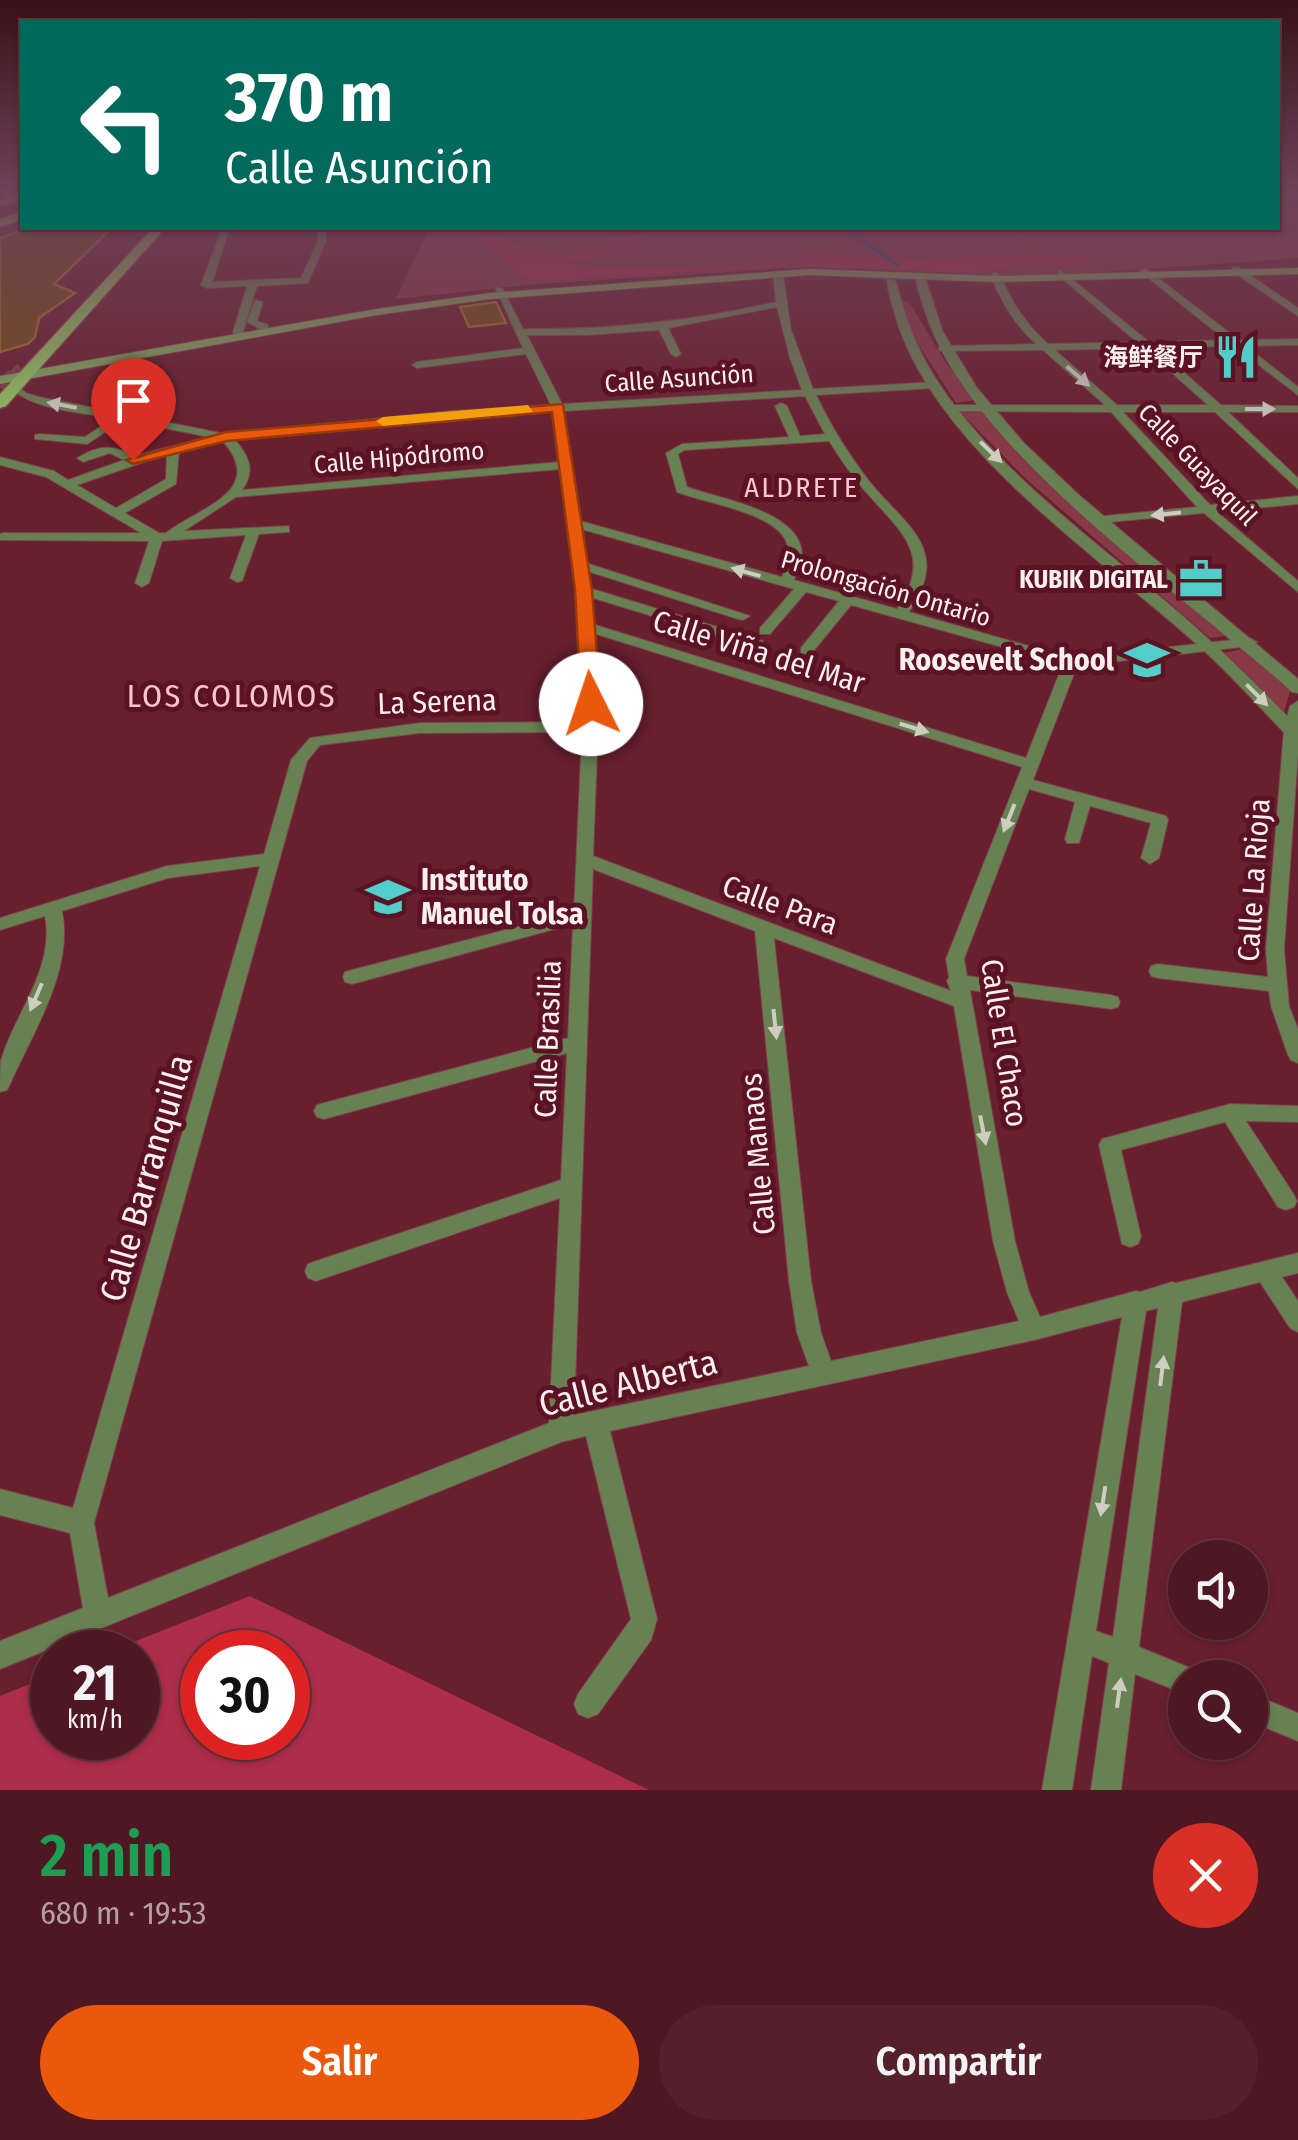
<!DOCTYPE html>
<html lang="es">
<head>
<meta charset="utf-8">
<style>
  :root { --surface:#4e1722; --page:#55202a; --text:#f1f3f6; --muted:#b39fa5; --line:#653640; --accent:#ea580c }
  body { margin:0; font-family:"Fira Sans Condensed","Noto Sans SC",sans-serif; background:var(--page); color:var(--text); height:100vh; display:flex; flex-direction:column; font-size:38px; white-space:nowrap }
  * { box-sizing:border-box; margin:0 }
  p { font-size:32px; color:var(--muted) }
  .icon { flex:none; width:55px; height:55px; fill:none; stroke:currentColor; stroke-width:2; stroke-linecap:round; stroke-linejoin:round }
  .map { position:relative; height:1790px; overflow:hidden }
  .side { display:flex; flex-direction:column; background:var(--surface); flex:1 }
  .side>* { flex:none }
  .banner { position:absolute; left:20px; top:20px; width:1260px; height:210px; border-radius:0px; box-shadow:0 2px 8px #0004,0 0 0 2px var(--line); background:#00695c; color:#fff; overflow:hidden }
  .tools { position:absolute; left:1168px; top:1540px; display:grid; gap:20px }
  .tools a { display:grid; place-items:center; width:100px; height:100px; border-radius:50%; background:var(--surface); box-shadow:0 2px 8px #0004,0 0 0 2px var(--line); font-size:50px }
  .speed { position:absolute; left:30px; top:1630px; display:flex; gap:20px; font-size:50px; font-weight:700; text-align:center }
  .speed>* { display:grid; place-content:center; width:130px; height:130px; border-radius:50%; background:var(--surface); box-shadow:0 2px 8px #0004,0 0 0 2px var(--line); line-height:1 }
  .speed small { font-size:25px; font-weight:400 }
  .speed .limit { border:15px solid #d22; background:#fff; color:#111 }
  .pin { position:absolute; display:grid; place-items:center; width:85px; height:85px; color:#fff; margin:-102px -42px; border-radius:50% 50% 50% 0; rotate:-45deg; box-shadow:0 0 10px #0007 }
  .pin .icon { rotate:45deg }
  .me { position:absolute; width:110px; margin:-55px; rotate:356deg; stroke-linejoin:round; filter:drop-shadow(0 0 8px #0008) }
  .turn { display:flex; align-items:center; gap:35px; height:210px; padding:0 40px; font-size:45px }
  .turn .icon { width:130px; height:130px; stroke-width:2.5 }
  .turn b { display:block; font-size:70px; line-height:85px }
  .round { display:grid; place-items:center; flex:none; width:105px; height:105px; border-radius:52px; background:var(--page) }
  .summary { display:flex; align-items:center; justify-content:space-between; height:170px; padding:0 40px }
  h1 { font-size:60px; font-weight:600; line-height:75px; color:#1e9e55 }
  .button { display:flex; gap:20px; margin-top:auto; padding:20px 40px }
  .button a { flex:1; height:115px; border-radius:60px; background:var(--accent); color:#fff; font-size:40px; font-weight:600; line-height:115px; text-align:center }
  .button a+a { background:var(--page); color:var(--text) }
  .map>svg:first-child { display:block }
  .green { fill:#873946 }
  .forest { fill:#ae2d4b; fill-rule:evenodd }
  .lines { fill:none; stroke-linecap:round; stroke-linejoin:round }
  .stream { stroke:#015398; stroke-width:2.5 }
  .canal { fill:#015398; fill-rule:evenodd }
  .building { fill:#6f4b16; stroke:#9e6e29; stroke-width:2.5 }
  .primary-tunnel-far1 { stroke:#7e3e4b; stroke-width:14; stroke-dasharray:14 6; stroke-linecap:butt }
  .primary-tunnel { stroke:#7e3e4b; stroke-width:18; stroke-dasharray:18 9; stroke-linecap:butt }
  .minor-casing { stroke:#7f404d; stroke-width:2 }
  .tertiary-casing { stroke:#7f404d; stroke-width:2 }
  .secondary-casing { stroke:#7f404d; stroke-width:2 }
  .primary-casing { stroke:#7f404d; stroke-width:3 }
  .minor { fill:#678153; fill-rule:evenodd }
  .tertiary { fill:#678153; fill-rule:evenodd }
  .secondary { fill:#7ea65c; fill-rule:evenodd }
  .primary { fill:#8fc361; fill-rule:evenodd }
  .rail-casing { stroke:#d6bdc1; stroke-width:5 }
  .rail { stroke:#5b1324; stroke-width:2.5; stroke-dasharray:6; stroke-linecap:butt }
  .oneway { fill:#cdcec1 }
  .route { fill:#ea580c; stroke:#983908; stroke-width:2.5 }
  .slow { fill:#f59e0b }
  .labels { text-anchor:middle; stroke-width:10; stroke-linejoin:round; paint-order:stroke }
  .far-poi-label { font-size:25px; font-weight:bold; fill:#f9eff0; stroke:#5b1324; text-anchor:end }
  .far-street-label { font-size:25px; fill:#f9eff0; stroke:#5b1324 }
  .far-neighbourhood-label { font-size:28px; letter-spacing:2.5px; fill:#fdc6cb; stroke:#5b1324 }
  .street-label { font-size:30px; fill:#f9eff0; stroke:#5b1324 }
  .poi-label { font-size:30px; font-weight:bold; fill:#f9eff0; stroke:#5b1324; text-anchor:end }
  .neighbourhood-label { font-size:32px; letter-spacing:2.5px; fill:#fdc6cb; stroke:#5b1324 }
  .near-street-label { font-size:35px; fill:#f9eff0; stroke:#5b1324 }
</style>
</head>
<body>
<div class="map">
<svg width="1298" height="1790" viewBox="0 0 1298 1790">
  <rect width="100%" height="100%" fill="#681f2e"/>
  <path class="green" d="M1278,193H1298V258L1035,277L807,267L536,284L396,299L429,228H1278Z
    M900,301L909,302L946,363L976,400L956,403L913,336Z
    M985,410L1232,635L1210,638L1026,479L960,412Z
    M1247,648L1290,691L1284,713L1223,653Z"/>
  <path class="forest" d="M463,228H508L511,233L507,241L532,250L571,255L611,246L613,236L617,234L664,232L632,241L643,249L603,252L607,257L562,261L586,269L775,265L797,261L793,253L804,251L901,260L1053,254L1095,258L1074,266L1015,263L1005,269L958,272L802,266L536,280C505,273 503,242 467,238Z
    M893,228L1021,231L1027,238L877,235Z
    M250,1596L649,1790H0V1696L52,1675V1738H138V1652H108ZM288,1652V1738H202V1652Z"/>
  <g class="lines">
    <path class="stream" d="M844,228L897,265"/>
    <path class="canal" d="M862,275L910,277L914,279L910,281L865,279H862Z"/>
  </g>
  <path class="building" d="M29,228H112L54,284L75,293L39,318L35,337L28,344L0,352V238Z
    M496,302L506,323L469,327L460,307Z"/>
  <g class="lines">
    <path class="primary-tunnel-far1" d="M15,376L22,369"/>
    <path class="primary-tunnel" d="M2,389L17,374"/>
    <g class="minor-casing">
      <path id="minor" d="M317,228H325L326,241L308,283L257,286L243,332L246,338L237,340L233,332L247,286L206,288L201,285L221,231L228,233L212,282L301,278L318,241Z
        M1232,267H1238L1298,308V316L1232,271Z
        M1145,268L1239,340L1298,339V345L1246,346L1298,387V395L1234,346L1156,348L1221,405L1298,406V412H1228L1298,478V489L1215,412H1123L1210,505L1298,496V504L1217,512L1298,581V592L1204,513L1100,523L1098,520L1104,516L1197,507L1111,412L951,411L945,408L951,405H1105L1043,350L939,351V347L943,346L1036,344C1014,324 1002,302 990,275L995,272L1000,275C1012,303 1025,323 1048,344L1137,342L1058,275V271L1061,270L1149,342L1226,340L1142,273L1140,271ZM1144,348L1208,405H1117L1055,350Z
        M778,271L783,274L791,330L813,389L935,382L940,385L935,388L816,395C831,426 848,454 869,481C907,528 952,548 909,612L1071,658L1250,638L1257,642L1250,646L1077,666L1033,780L1166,816L1168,820L1159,858L1150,864L1141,858L1151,823L1090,806L1079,843H1067L1065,839L1075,802L1029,789L964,959L967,976L1111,995L1118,997L1120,1002L1118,1007L1111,1009L970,990L1015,1241L1029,1292L1040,1317L1136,1291L1140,1292L1172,1282L1176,1283L1298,1253V1273L1282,1277L1298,1301V1332L1290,1328L1260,1282L1182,1302L1139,1647L1195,1670L1198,1678H1185V1694L1135,1674L1121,1790H1091L1109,1663L1092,1656L1072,1790H1042L1122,1317L1034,1340L610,1431L657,1619L651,1640L598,1714L588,1718L578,1714L574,1704L578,1694L631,1619L586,1436L561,1442L0,1669V1641L83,1608L70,1533L0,1515V1489L73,1508L260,866L168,878L62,911C74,970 33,1032 10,1084L7,1090L0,1092C0,1082 0,1069 1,1060C15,1013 55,969 45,916L0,930V918L167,866L264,854L291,760L310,738L420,723L583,722V704L576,590L561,469L236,497L184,531L289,526V532L259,534L242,581L237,582L230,578L246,535L162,541L149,583L142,587L135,583L149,541L0,540V534L3,533H141L46,477L0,465V457L54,471L68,480L124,460L110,453L83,462L77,458C100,445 111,444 134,456L209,437L124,420L87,444L35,439V435L39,434L85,437L113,418C85,413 27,409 11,387L16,384L26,393L39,397L226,434L451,411L551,405L526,354L417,368L412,365L417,362L523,348L495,287L503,289L523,329C609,330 692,321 776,302L773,274ZM777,307L790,358L802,390L562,404L527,335H587L659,330L671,354L676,357L681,354L668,328ZM805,396L825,434L800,436L787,406L781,403L775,406L789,437L682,444L666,453L677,492C705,503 770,512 785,539C792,552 787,564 782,577L580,521L564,411ZM553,411L560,462L242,490C256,471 249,456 235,440L451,417ZM222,440C268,492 199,507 166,533H159L125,513L176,484L179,451ZM829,441C841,459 852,477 867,493C902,533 934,555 897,609L794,580C797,573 801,565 802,558C805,511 719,499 687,487L678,454L685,450ZM167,454L166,479L116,508L77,485ZM581,529L794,589L760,628V634H770L806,592L839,601L801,648V654H811L851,605L1063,664L1026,758L592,624L590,597L753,647H763L765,644L763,641L589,588L587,571L738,619L743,620L750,616L586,563ZM593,633L1022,767L946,959L949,977L947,981L951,991L593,856L599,704ZM582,732L574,912L352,970L345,972L343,977L345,982L352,984L573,924L568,1038L324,1103L317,1105L314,1111L317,1117L324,1119L567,1053L561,1180L316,1261L308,1264L305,1271L308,1278L316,1281L560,1198L549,1423L108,1598L94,1523L307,761L320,745L420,733ZM593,869L755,931L789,1281L797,1333L809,1366L574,1415ZM774,938L954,1006L993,1241L1007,1292L1019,1321L831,1361L821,1333L811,1281ZM1158,1308L1113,1637L1096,1631L1146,1311Z
        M255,300L263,302L257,321L268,325V329H260L247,322Z
        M1298,701V754L1284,949L1289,1006L1298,1029V1063L1291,1060L1288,1055L1271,1006L1269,991L1158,978L1151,976L1149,971L1151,966L1158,964L1268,977L1266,949L1284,730L1290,706Z
        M1230,1104L1298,1106V1122L1246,1121L1294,1195L1297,1201L1294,1207L1286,1210L1278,1207L1225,1122L1121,1150L1141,1237L1138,1244L1130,1247L1122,1244L1099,1145L1102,1139Z
        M1250,1693L1298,1713V1741L1250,1721Z"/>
    </g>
    <g class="tertiary-casing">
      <path id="tertiary" d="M915,272L924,274L943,332L977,388L1024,443L1080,496L1298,679V693L1292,692C1183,593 966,449 924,308C920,296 915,283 915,272Z
        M887,279L896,281C901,298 905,316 912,332C953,439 1086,533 1171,606C1216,644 1257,685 1298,727V742L1292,741C1262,710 1233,677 1201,648C1102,558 933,448 895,315C892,303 887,290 887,279Z"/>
    </g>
    <g class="secondary-casing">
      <path id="secondary" d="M1298,268V274L996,282L809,275L490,299L377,315L0,384V376L377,309L490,293L809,269L996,276Z"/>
    </g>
    <g class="primary-casing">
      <path id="primary" d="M22,193V200L0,206V198Z
        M22,212V220L0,227V219Z
        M153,228H165L6,406L0,408V394Z"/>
    </g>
    <use href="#minor" class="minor"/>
    <use href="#tertiary" class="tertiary"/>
    <use href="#secondary" class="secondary"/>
    <use href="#primary" class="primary"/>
    <g class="rail-casing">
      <path id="rail" d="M0,199L22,194"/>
    </g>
    <use href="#rail" class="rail"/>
  </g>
  <defs><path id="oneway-solid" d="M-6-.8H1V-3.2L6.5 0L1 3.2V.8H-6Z" transform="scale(2.5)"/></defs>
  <g class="oneway">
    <use href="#oneway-solid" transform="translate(1078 376) rotate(41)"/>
    <use href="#oneway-solid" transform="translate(62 405) rotate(-169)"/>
    <use href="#oneway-solid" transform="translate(1260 409)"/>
    <use href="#oneway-solid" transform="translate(991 452) rotate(44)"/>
    <use href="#oneway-solid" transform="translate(1166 514) rotate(174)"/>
    <use href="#oneway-solid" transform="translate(746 572) rotate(-164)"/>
    <use href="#oneway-solid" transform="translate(1257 695) rotate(45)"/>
    <use href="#oneway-solid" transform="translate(914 728) rotate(17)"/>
    <use href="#oneway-solid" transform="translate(1009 818) rotate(112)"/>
    <use href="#oneway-solid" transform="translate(36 997) rotate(113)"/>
    <use href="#oneway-solid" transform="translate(775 1024) rotate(84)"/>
    <use href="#oneway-solid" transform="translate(983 1130) rotate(79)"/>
    <use href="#oneway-solid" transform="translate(1162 1371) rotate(-83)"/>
    <use href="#oneway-solid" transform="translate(1103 1501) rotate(99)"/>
    <use href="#oneway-solid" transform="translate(1119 1693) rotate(-82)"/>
  </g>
  <linearGradient id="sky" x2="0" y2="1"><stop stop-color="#391119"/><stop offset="0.43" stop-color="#6f4257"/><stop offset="1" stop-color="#6f4257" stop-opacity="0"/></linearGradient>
  <rect width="1298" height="444" fill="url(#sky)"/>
  <path class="route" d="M563,404L592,590L601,704L591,710L581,704L575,590L552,412L227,441L133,464L126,460L226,432Z"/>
  <path class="slow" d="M528,405L533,412L383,426L376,421L383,417Z"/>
  <defs>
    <g id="restaurant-bare" transform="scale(3.45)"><path d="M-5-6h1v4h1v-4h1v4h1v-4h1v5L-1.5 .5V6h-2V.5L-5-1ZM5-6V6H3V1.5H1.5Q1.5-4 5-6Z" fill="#53cdc9" stroke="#5b1324" stroke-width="2.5" paint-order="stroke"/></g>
    <g id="office-bare" transform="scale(3.45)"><path d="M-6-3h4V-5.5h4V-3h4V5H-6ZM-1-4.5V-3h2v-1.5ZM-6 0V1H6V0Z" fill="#53cdc9" stroke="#5b1324" stroke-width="2.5" paint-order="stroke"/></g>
    <g id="school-bare" transform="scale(3.45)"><path d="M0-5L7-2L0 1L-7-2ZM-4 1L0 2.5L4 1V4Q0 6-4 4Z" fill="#53cdc9" stroke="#5b1324" stroke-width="2.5" paint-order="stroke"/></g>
  </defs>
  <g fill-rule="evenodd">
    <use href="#restaurant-bare" x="1236" y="357"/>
    <use href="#office-bare" x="1201" y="579"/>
    <use href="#school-bare" x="1147" y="660"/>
    <use href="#school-bare" x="388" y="897"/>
  </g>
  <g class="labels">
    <g class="far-poi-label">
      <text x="1203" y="366">海鲜餐厅</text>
      <text x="1168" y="588">KUBIK DIGITAL</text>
    </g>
    <g class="far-street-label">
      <text transform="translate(679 378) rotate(-4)" y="9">Calle Asunción</text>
      <text transform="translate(399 457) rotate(-5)" y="9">Calle Hipódromo</text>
      <text transform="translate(1198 464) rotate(46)" y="9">Calle Guayaquil</text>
      <text transform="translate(886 588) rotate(16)" y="9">Prolongación Ontario</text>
    </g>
    <g class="far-neighbourhood-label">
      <text x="802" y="497">ALDRETE</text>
    </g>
    <g class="street-label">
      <text transform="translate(759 652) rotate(17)" y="10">Calle Viña del Mar</text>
      <text transform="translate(437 702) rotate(-2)" y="10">La Serena</text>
      <text transform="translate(1254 880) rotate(-86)" y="10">Calle La Rioja</text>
      <text transform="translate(780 905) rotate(20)" y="10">Calle Para</text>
      <text transform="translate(548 1039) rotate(-88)" y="10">Calle Brasilia</text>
      <text transform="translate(1004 1043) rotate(81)" y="10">Calle El Chaco</text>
      <text transform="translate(758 1154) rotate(-95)" y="10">Calle Manaos</text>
    </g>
    <g class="poi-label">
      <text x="1114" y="670">Roosevelt School</text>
      <text x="421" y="890" text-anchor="start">Instituto<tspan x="421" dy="34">Manuel Tolsa</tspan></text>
    </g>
    <g class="neighbourhood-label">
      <text x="232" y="707">LOS COLOMOS</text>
    </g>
    <g class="near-street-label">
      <text transform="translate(146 1178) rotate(-74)" y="12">Calle Barranquilla</text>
      <text transform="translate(628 1383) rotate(-14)" y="12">Calle Alberta</text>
    </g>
  </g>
</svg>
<div class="tools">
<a><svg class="icon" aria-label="sound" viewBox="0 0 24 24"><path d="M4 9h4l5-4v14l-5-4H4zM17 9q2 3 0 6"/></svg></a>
<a><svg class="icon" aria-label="search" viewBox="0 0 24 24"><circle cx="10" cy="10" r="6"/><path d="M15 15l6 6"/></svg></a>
</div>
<div class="speed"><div>21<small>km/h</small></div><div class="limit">30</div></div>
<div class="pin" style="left:133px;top:460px;background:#d93025"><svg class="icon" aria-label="arrive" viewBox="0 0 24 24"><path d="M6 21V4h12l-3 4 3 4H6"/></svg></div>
<svg class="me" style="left:591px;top:704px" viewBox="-20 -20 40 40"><circle r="19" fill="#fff"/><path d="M0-13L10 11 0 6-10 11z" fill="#ea580c"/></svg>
<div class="banner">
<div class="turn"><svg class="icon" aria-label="left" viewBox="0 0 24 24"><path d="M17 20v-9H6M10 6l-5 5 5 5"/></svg><div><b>370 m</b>Calle Asunción</div></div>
</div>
</div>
<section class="side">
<div class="summary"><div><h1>2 min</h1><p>680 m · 19:53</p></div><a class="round" style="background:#d93025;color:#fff"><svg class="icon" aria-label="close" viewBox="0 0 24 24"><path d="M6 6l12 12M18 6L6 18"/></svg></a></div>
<div class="button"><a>Salir</a><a>Compartir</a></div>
</section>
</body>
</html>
